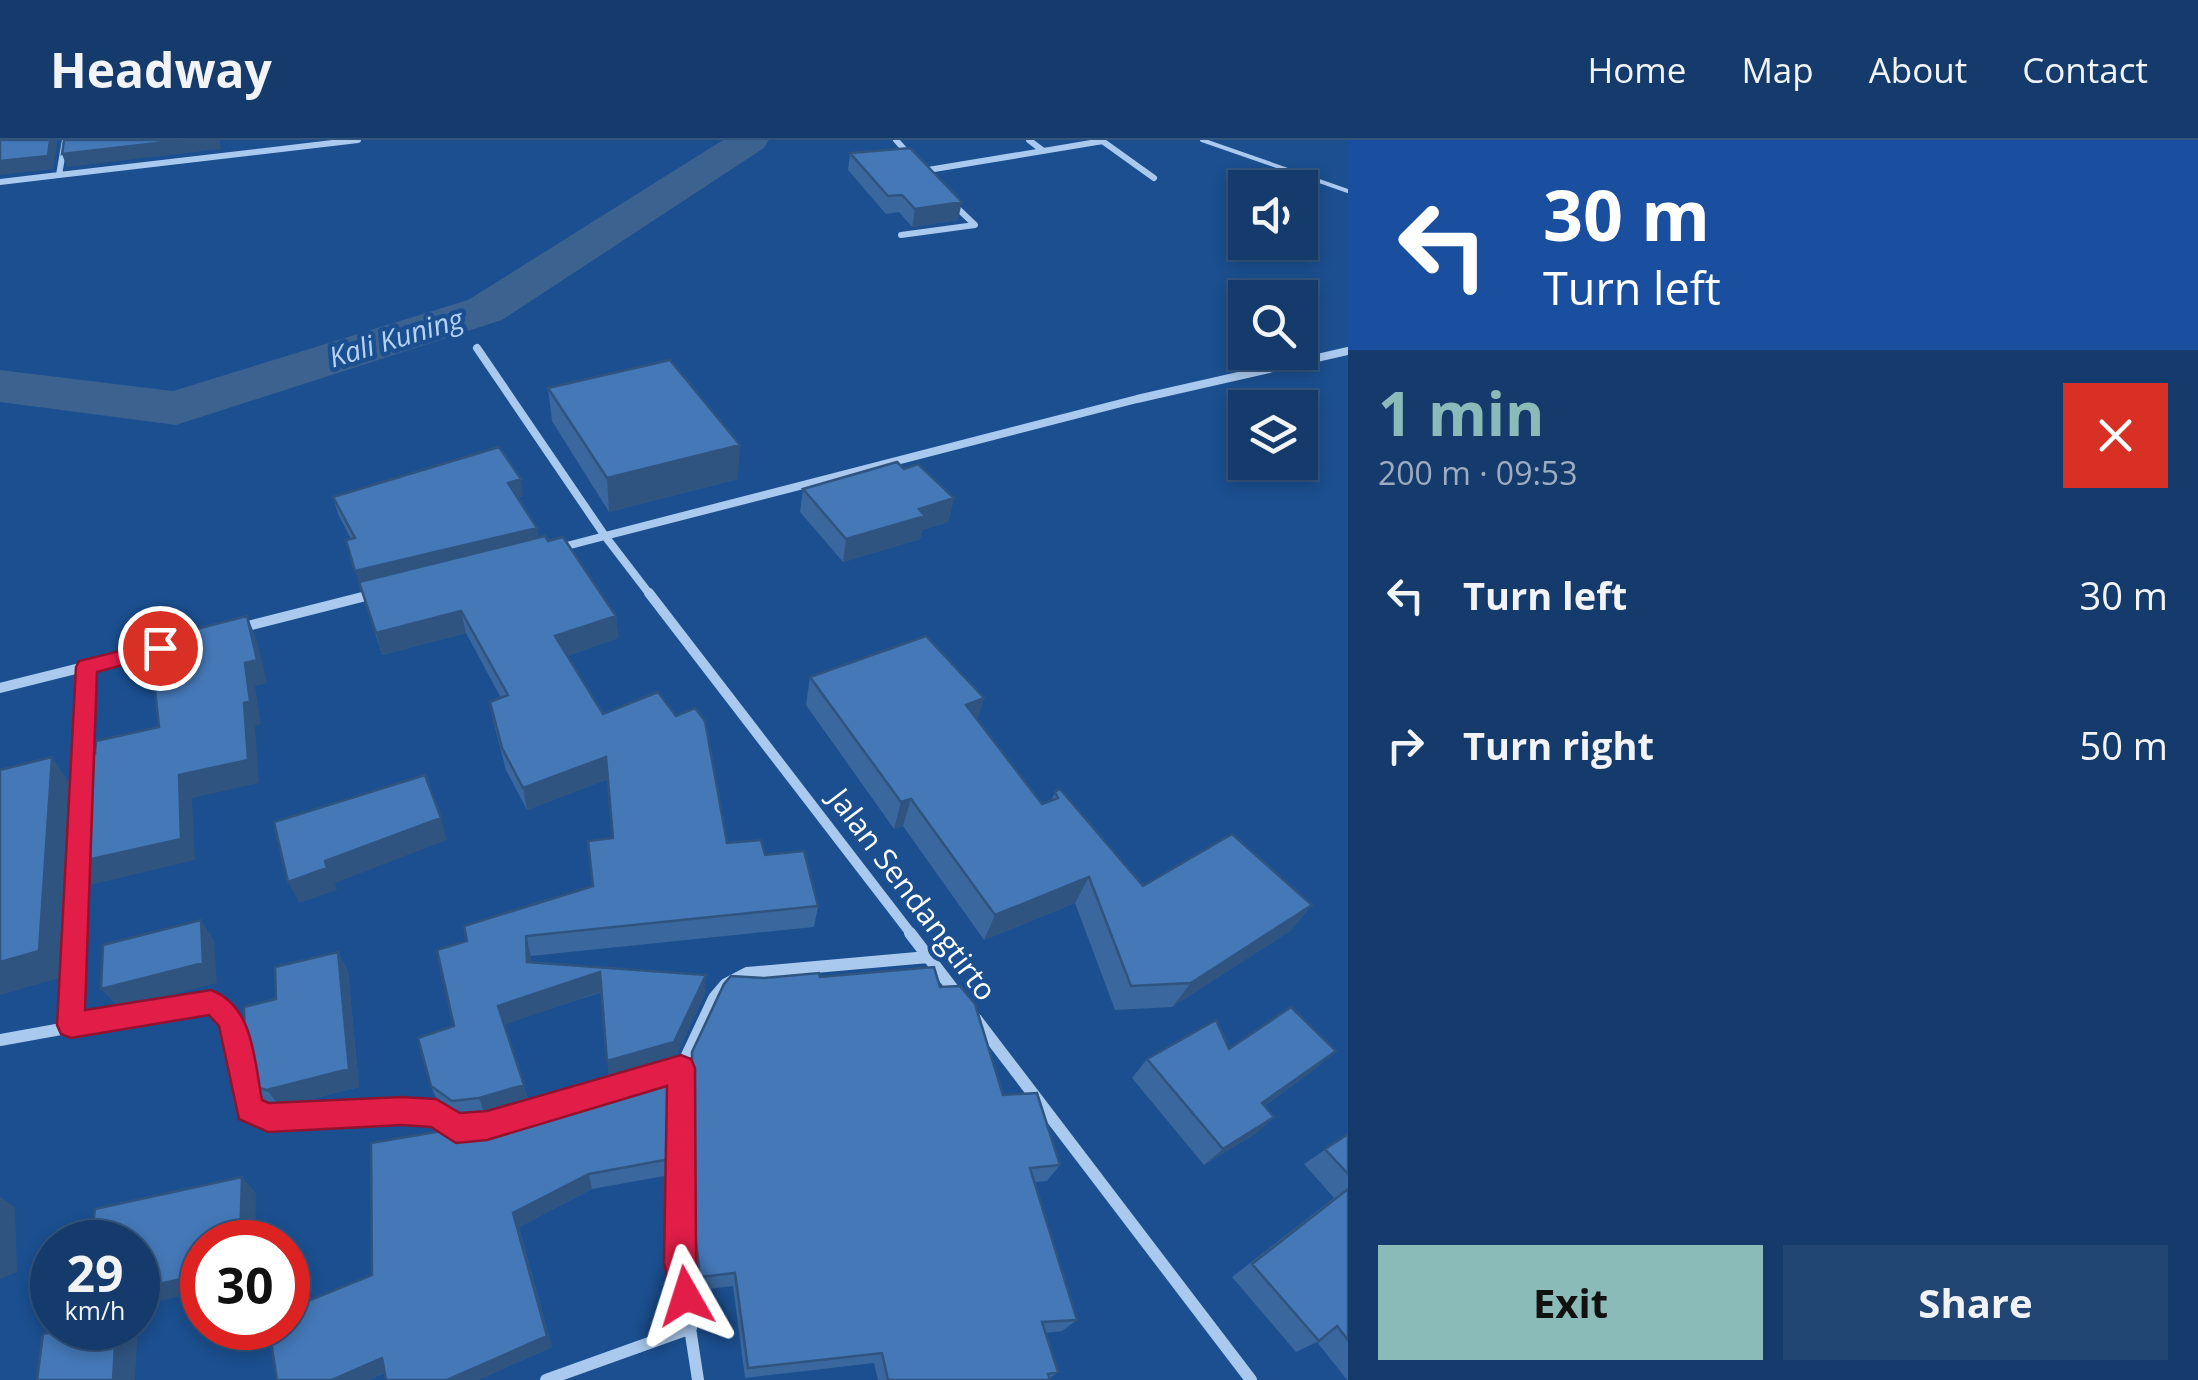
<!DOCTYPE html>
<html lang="en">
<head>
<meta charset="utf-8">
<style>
  :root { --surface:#143b6b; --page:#214673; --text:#f1f3f6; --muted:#9dadc1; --line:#33557e; --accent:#8bbbb9 }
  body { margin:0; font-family:"Open Sans",sans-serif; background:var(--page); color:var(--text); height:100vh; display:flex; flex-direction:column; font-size:38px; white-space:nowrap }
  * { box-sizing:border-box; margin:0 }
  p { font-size:32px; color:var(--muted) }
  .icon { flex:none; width:55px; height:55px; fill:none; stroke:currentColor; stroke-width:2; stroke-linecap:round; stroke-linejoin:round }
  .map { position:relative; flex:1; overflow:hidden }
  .sheet { display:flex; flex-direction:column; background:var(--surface); width:850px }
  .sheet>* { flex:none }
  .guide { background:#1a4fa0; color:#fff; overflow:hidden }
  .controls { position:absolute; left:1228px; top:30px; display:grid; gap:20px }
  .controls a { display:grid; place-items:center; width:90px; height:90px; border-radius:0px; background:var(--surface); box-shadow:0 5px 15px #0003,0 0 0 2px var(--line); font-size:50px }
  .speed { position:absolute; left:30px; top:1080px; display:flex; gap:20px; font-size:50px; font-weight:700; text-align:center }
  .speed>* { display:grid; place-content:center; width:130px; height:130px; border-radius:50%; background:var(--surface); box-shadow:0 5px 15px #0003,0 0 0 2px var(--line); line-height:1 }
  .speed small { font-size:25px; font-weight:400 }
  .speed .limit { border:15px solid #d22; background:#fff; color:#111 }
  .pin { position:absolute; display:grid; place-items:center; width:85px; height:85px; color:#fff; margin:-42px; border:5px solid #fff; border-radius:50%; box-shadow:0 2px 10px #0007 }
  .me { position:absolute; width:110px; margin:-55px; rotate:354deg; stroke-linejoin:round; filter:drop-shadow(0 0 8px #0008) }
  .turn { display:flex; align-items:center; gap:35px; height:210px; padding:0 30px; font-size:45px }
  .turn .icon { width:130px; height:130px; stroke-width:2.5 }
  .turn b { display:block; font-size:70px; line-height:85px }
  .round { display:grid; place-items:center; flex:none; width:105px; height:105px; border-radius:0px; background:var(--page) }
  .headline { display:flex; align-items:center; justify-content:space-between; height:170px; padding:0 30px }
  h1 { font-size:60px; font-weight:700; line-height:75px; color:var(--accent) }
  .button { display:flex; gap:20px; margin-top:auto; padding:20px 30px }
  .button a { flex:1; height:115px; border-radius:0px; background:var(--accent); color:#111; font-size:40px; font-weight:700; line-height:115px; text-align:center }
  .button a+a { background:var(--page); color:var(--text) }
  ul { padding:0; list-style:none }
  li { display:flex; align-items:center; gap:30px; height:150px; padding:0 30px }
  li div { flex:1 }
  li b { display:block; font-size:38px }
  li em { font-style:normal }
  header { display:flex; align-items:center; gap:60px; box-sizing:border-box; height:140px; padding:0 50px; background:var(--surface); border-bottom:2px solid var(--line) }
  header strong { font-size:48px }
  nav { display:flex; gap:55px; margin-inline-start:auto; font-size:35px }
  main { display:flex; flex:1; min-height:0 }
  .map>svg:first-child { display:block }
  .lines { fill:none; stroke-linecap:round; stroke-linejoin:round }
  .river { fill:#3c6290; fill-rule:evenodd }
  .service { stroke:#a9c9ee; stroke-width:4 }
  .minor-far3 { stroke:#a9c9ee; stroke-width:6 }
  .minor-far2 { stroke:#a9c9ee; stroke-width:8 }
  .minor-far1 { stroke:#a9c9ee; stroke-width:10 }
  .minor { stroke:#a9c9ee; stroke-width:12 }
  .wall { fill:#3a679d }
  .shaded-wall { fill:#305480 }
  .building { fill:#4478b7; stroke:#305480; stroke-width:2.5 }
  .route { fill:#e11d48; stroke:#92132f; stroke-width:2.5 }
  .labels { text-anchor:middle; stroke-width:9; stroke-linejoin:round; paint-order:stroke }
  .far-water-label { font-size:28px; font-style:italic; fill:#b5d3f5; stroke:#1b4f8f }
  .street-label { font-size:30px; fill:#fff; stroke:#1b4f8f }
</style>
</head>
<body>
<header>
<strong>Headway</strong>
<nav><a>Home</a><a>Map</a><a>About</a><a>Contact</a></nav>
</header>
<main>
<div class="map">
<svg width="1348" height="1240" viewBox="0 0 1348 1240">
  <rect width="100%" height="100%" fill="#1b4f8f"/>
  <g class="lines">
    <path class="river" d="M723,0H769L764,8L502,180L176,285L0,262V230L173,251L468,160Z"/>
    <path class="service" d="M1202,0L1348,51"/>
    <path class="minor-far3" d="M65,0L59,35L358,0
      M896,0L912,18
      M1029,0L1042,10
      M1101,0L1154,38
      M926,35L922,31L1103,1
      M0,42L59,35
      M901,95L975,85L951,62"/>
    <path class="minor-far2" d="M477,208L605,396L1137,259L1348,211
      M555,409L605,396L651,456
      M367,456L374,454"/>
    <path class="minor-far1" d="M649,453L912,795
      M240,488L374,454
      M0,548L160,508
      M82,629L86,527
      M75,795L78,721"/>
    <path class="minor" d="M910,793L959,857
      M976,879L1251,1240
      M71,885L75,793
      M0,900L211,862C243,889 238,932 249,969C302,994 382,951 450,983
      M658,935L681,928
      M546,1240L691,1188
      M698,1240L680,1123L681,928L714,858L726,844L747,833L928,817"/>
  </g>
  <path class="wall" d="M850,13L958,80L912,87L899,72L886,74L848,30Z
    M548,248L738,339L609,372L552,281Z
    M904,329L954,358L948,382L922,390L920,399L843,422L800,372L803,349Z
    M523,356L518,358L537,388L538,397L548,401L616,476L618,498L567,516L603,574L727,703L765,715L818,766L814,787L531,816V822L705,854L674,920L609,939L602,852L504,884L529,962L485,975L459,978L438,963L431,946L454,886L467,801L593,746L613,698L608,639L527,670L506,630L494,584L490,562L501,558L466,493L382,515L346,400L351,399L338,374L333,357Z
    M810,537L984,558L977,580L1042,664L1051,661L1055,652L1143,746L1312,765L1290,791L1172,867L1115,870L1075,763L984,800L903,686L894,689L806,565Z
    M338,812L348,832L359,947L280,967L260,963L246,945L276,859Z
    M820,837L940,847L1003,955L1060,1025L1047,1041L1035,1042L1077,1180L1062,1191L1045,1193L1058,1232L1050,1238V1240H878L874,1223L745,1238L733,1146L699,1150L690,1074L692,912L764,838Z
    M1229,909L1336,911L1315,929L1264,966L1274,977L1255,994L1204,1025L1132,938L1147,919Z
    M671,923L670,1035L592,1049L519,1087L552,1207L478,1240H386L385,1233L368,1240H277L372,1135L442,991L450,981L484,977Z
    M1348,994V1240H1347L1317,1202L1296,1212L1232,1137L1334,1058L1304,1024Z"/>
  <path class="shaded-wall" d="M50,0H58L53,29L0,35V21Z
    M183,0H220L221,9L67,27L62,14Z
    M962,62L958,80L912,87L915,69Z
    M740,305L738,339L609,372L607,338Z
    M521,339L523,356L510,360L508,343Z
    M954,358L948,382L922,390L920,399L843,422L846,399L919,369Z
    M537,388L539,405L361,448L355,431Z
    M461,471L466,493L382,515L376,493Z
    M247,476L257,500L267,543L255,546L261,584L255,586L259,643L192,658L195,720L86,746L69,724L179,635L244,563Z
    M616,476L618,498L558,519L555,496Z
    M984,558L975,586L966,565Z
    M52,617L72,646L63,837L0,855V822Z
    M606,617L608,639L527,670L523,648Z
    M911,659L903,686L894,689L901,662Z
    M441,678L447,700L335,743L337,750L299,763L288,742L325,721Z
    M1089,737L1075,763L984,800L995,775Z
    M1312,765L1290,791L1172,867L1191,843Z
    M201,780L214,801L217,843L119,868L101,849Z
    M526,796L531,816V842L527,822Z
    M338,812L348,832L359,947L280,967L267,950Z
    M600,832L603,851L504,885L498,866Z
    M706,835L705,854L674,920L609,939L607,921Z
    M1336,911L1315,929L1243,981L1262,963Z
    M524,945L529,962L485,975L479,958Z
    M1274,977L1255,994L1204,1025L1223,1009Z
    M589,1034L592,1049L519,1087L552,1207L478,1240H447L513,1073Z
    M242,1037L256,1053L255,1102H240Z
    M0,1057L15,1067L17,1132L0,1139Z
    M202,1134V1151L139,1166L135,1240H113L116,1188H138V1149Z
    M382,1218L393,1229L368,1240H332Z"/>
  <path class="building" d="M0,0H50L48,16L0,21Z
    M64,0H183L62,14Z
    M910,8L962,62L915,69L902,55L888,56L850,13Z
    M670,220L740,305L607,338L548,248Z
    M499,307L521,339L508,343L537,388L355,431L346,400L355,398L333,357Z
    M897,322L904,329L918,324L954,358L919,369L925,376L846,399L803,349Z
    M545,396L548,401L563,397L616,476L555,496L603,574L658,552L676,576L695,568L705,581L727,703L761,700L765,715L804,711L818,766L526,796L527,822L706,835L674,902L607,921L600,832L498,866L524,945L479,958L452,961L431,946L418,898L454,886L437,810L467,801L464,786L593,746L588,701L613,698L606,617L523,648L502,608L490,562L508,555L461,471L376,493L359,442Z
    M247,476L257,520L245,523L250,561L244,563L248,620L179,635L181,699L69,724L75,619L95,614L96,601L159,587L150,501Z
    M926,496L984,558L966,565L1042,664L1058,658L1055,652L1060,649L1143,746L1232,694L1312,765L1191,843L1131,846L1089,737L995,775L911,659L901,662L810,537Z
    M52,617L39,811L0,822V630Z
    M425,635L441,678L325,721L327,728L288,742L274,682Z
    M201,780L203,823L101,849L103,805Z
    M338,812L349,929L267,950L246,945L244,867L276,859L275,827Z
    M934,827L940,847L960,846L975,864L1003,955L1037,953L1060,1025L1030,1028L1077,1180L1042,1182L1058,1232L1048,1234L1050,1240H888L882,1213L748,1228L735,1133L700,1137L691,1059L692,912L724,844L731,836L764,838L819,833L820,837Z
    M1291,867L1336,911L1262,963L1274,977L1223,1009L1147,919L1216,880L1229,909Z
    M671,923L670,1019L589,1034L513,1073L547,1196L447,1240H386L382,1218L332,1240H277L269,1188H288V1169L372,1135L371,1003L442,991L438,975L450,981L484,977Z
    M1348,994V1034L1325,1009Z
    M242,1037L240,1102H202V1134L138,1149V1102H91L95,1069Z
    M1348,1049V1200L1337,1186L1319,1201L1252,1124Z
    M68,1188H116L113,1240H37L43,1194Z"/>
  <path class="route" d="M160,501L171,508L168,513L97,532L85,870L211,850C254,866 254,920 262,960L269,963L402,957L436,959L460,973L487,971L681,915L691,919L695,928L696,1123L702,1156L697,1167L686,1172L674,1167L664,1123L667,946L487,1000L456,1003L431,987L402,985L268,992L239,979L219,886L209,875L71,898L61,894L57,885L76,527L79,521Z"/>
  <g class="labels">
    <g class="far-water-label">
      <text transform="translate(396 198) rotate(-17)" y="10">Kali Kuning</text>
    </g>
    <g class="street-label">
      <text transform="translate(912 755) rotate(53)" y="10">Jalan Sendangtirto</text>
    </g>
  </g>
</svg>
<div class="controls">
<a><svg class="icon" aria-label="sound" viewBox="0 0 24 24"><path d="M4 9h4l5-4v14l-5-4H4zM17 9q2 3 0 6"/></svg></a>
<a><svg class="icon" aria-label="search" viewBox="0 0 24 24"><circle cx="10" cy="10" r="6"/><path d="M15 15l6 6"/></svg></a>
<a><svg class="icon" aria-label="layers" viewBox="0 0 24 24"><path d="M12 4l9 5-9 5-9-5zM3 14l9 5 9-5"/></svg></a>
</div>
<div class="speed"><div>29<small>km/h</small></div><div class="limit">30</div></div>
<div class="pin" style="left:160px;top:508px;background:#d93025"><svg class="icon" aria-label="arrive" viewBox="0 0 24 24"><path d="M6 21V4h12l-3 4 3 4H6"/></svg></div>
<svg class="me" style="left:686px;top:1156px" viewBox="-20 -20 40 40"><path d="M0-17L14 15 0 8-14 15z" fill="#e11d48" stroke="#fff" stroke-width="4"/></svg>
</div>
<section class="sheet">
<div class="guide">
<div class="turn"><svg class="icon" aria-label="left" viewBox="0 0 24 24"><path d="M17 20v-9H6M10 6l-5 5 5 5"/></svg><div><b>30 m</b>Turn left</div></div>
</div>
<div class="headline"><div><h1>1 min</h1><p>200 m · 09:53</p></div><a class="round" style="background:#d93025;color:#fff"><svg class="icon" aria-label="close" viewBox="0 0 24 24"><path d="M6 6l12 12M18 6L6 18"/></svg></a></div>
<ul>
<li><svg class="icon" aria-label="left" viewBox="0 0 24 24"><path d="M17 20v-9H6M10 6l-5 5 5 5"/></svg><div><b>Turn left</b></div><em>30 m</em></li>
<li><svg class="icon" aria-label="right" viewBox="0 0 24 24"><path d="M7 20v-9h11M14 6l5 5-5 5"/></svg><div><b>Turn right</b></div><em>50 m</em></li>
</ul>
<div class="button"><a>Exit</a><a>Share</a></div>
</section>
</main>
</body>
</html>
